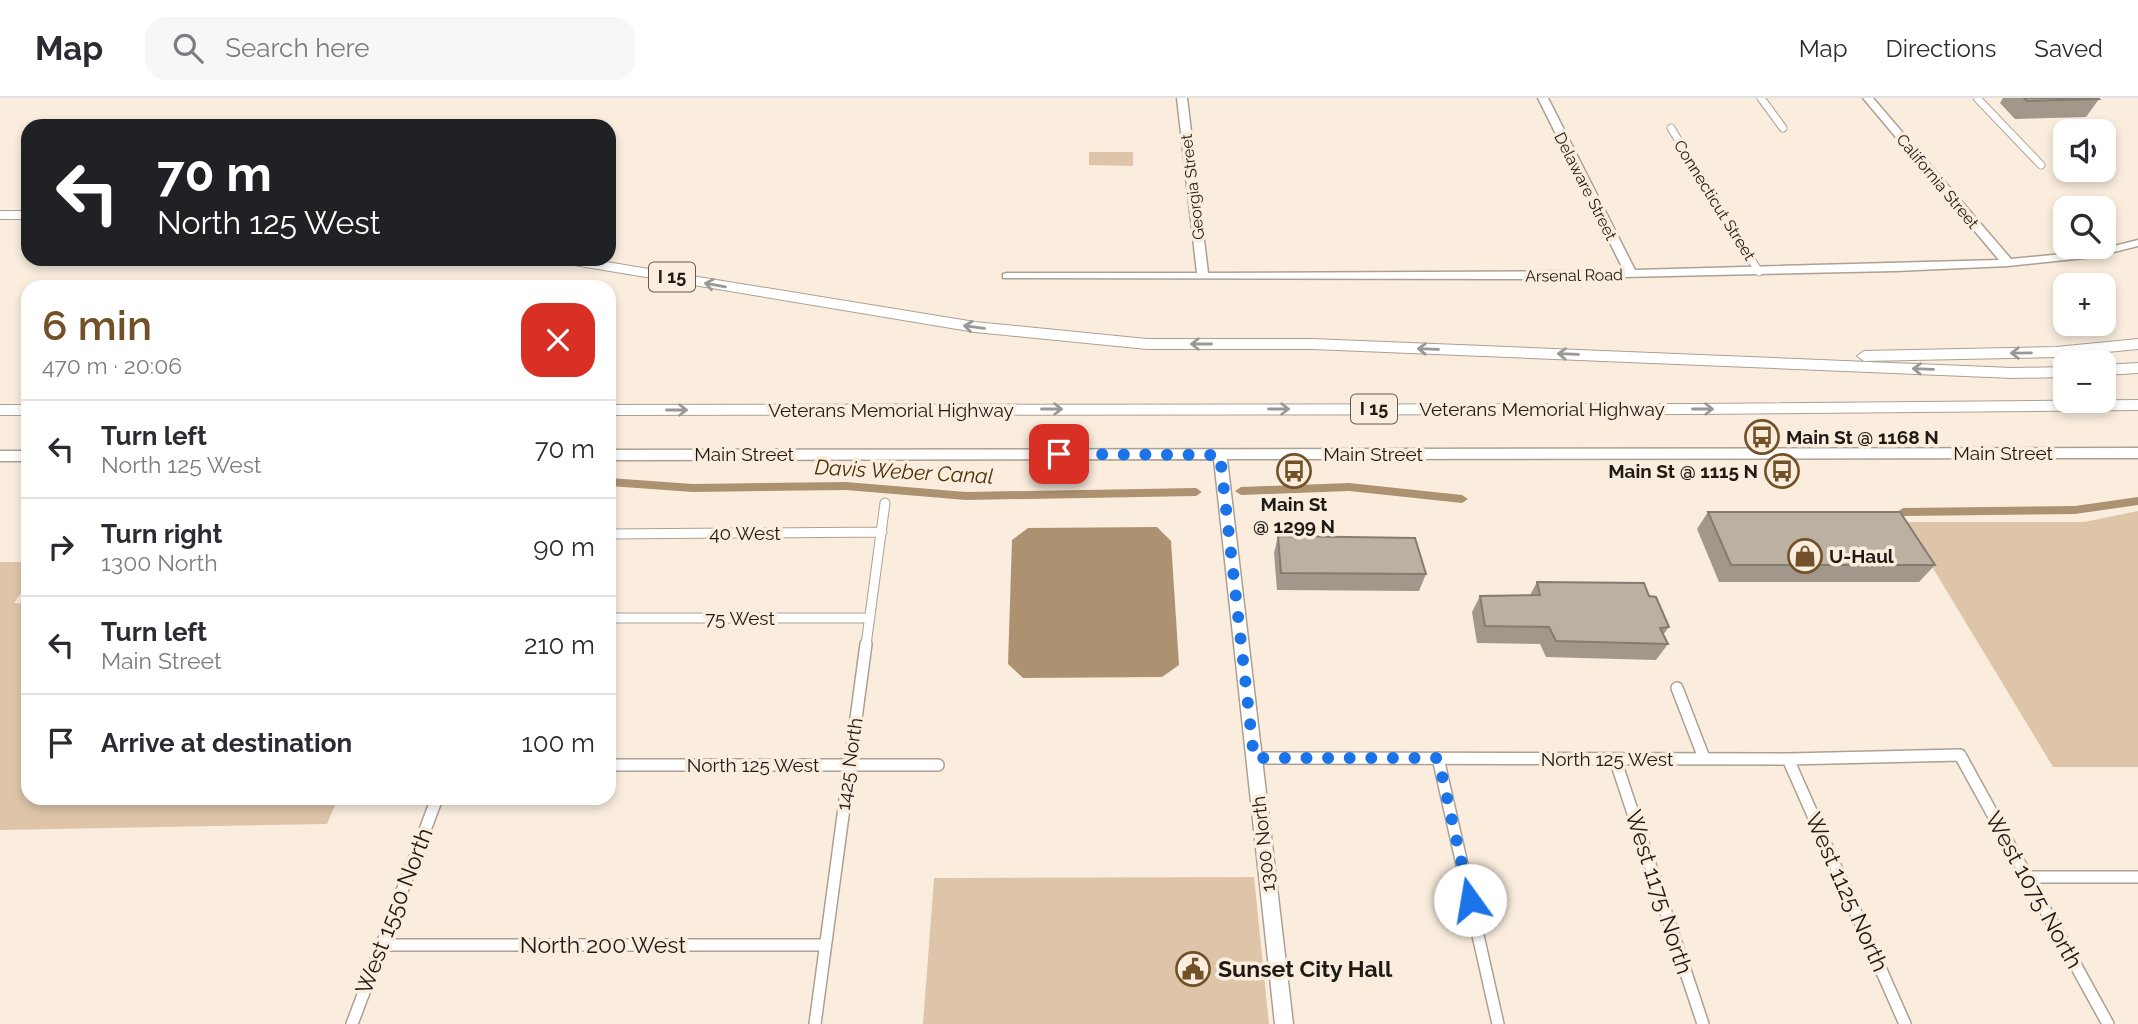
<!DOCTYPE html>
<html lang="en">
<head>
<meta charset="utf-8">
<style>
  :root { --surface:#fff; --page:#f7f7f7; --text:#2b2b33; --muted:#7c7c81; --line:#e1e1e2; --accent:#725128 }
  body { margin:0; font-family:Raleway,sans-serif; background:var(--page); color:var(--text); height:100vh; display:flex; flex-direction:column; font-size:26px; white-space:nowrap }
  * { box-sizing:border-box; margin:0 }
  p { font-size:23px; color:var(--muted) }
  .icon { flex:none; width:38px; height:38px; fill:none; stroke:currentColor; stroke-width:2; stroke-linecap:round; stroke-linejoin:round }
  .map { position:relative; flex:1; overflow:hidden }
  .side { position:absolute; left:21px; top:182px; width:595px; height:525px; display:flex; flex-direction:column; background:var(--surface); border-radius:21px; box-shadow:0 4px 10px #0003 }
  .side>* { flex:none }
  .banner { position:absolute; left:21px; top:21px; width:595px; height:147px; border-radius:21px; box-shadow:0 4px 10px #0003; background:#202124; color:#fff; overflow:hidden }
  .buttons { position:absolute; left:2053px; top:21px; display:grid; gap:14px }
  .buttons a { display:grid; place-items:center; width:63px; height:63px; border-radius:14px; background:var(--surface); box-shadow:0 4px 10px #0003; font-size:35px }
  .pin { position:absolute; display:grid; place-items:center; width:60px; height:60px; color:#fff; margin:-30px; border-radius:14px; box-shadow:0 4px 10px #0006 }
  .me { position:absolute; width:77px; margin:-38px; rotate:347deg; stroke-linejoin:round; filter:drop-shadow(0 0 5px #0008) }
  .turn { display:flex; align-items:center; gap:24px; height:147px; padding:0 21px; font-size:32px }
  .turn .icon { width:91px; height:91px; stroke-width:2.5 }
  .turn b { display:block; font-size:49px; line-height:60px }
  .round { display:grid; place-items:center; flex:none; width:74px; height:74px; border-radius:21px; background:var(--page) }
  .summary { display:flex; align-items:center; justify-content:space-between; height:119px; padding:0 21px }
  h1 { font-size:42px; font-weight:600; line-height:52px; color:var(--accent) }
  ul { padding:0; list-style:none }
  li { display:flex; align-items:center; gap:21px; height:98px; padding:0 21px; border-top:2px solid var(--line) }
  li div { flex:1 }
  li b { display:block; font-size:26px }
  li em { font-style:normal }
  header { display:flex; align-items:center; gap:42px; box-sizing:border-box; height:98px; padding:0 35px; background:var(--surface); border-bottom:2px solid var(--line) }
  header strong { font-size:33px }
  nav { display:flex; gap:38px; margin-inline-start:auto; font-size:24px }
  .search { width:490px; height:63px; background:var(--page); display:flex; align-items:center; gap:18px; box-sizing:border-box; padding:0 24px; border-radius:21px; color:var(--muted); font-size:26px }
  .map>svg:first-child { display:block }
  .green { fill:#dec5a9 }
  .water { fill:#ad9272 }
  .lines { fill:none; stroke-linecap:round; stroke-linejoin:round }
  .canal { fill:#ad9272; fill-rule:evenodd }
  .street-far2-casing { stroke:#ada092; stroke-width:9 }
  .street-far1-casing { stroke:#ada092; stroke-width:11 }
  .street-casing { stroke:#ada092; stroke-width:14 }
  .secondary-casing { stroke:#ada092; stroke-width:3 }
  .highway-casing { stroke:#ada092; stroke-width:2 }
  .street-far2 { stroke:#fff; stroke-width:7 }
  .street-far1 { stroke:#fff; stroke-width:9 }
  .street { stroke:#fff; stroke-width:11 }
  .secondary { fill:#fff; fill-rule:evenodd }
  .highway { fill:#fff; fill-rule:evenodd }
  .wall { fill:#a2978b }
  .building { fill:#bcb0a2; stroke:#847b71; stroke-width:2 }
  .oneway { stroke:#9a9896 }
  .route { stroke:#1a73e8; stroke-width:12; stroke-dasharray:0 21.6 }
  .labels { text-anchor:middle; stroke-width:7; stroke-linejoin:round; paint-order:stroke }
  .far-street-label { font-size:16px; fill:#1e1a15; stroke:#faedde }
  .shield { fill:#faedde; stroke:#605951; stroke-width:2 }
  .shield-label { font-size:18px; font-weight:bold; fill:#1e1a15 }
  .street-label { font-size:19px; fill:#1e1a15; stroke:#faedde }
  .poi-label { font-size:19px; font-weight:bold; fill:#1e1a15; stroke:#faedde; text-anchor:start }
  .water-label { font-size:21px; font-style:italic; fill:#4b2f04; stroke:#faedde }
  .near-street-label { font-size:23px; fill:#1e1a15; stroke:#faedde }
  .near-poi-label { font-size:23px; font-weight:bold; fill:#1e1a15; stroke:#faedde; text-anchor:start }
</style>
</head>
<body>
<header>
<strong>Map</strong>
<div class="search"><svg class="icon" aria-label="search" viewBox="0 0 24 24"><circle cx="10" cy="10" r="6"/><path d="M15 15l6 6"/></svg>Search here</div>
<nav><a>Map</a><a>Directions</a><a>Saved</a></nav>
</header>
<div class="map">
<svg width="2138" height="926" viewBox="0 0 2138 926">
  <rect width="100%" height="100%" fill="#faedde"/>
  <path class="green" d="M1089,54H1133V68L1089,67Z
    M2138,413V669H2053L1905,424H2084Z
    M0,464H28V485L14,505L28,506V700H338L327,726L0,732Z
    M1254,779L1269,926H923L934,780Z"/>
  <path class="water" d="M1157,429L1171,443L1179,567L1162,579L1023,580L1008,566L1012,442L1028,430Z"/>
  <g class="lines">
    <path class="canal" d="M609,380L693,386L846,384L966,394L1196,390L1202,394L1196,398L966,402L846,392L693,394L609,388Z
      M1349,385L1462,397L1468,401L1462,405L1349,393L1241,397L1235,393L1241,389Z
      M2138,399V407L2075,416L1903,418L1897,414L1903,410L2075,408Z"/>
    <g class="street-far2-casing">
      <path id="street-far2" d="M1761,0L1783,30
        M1977,0L2041,67
        M1671,30L1759,174"/>
    </g>
    <g class="street-far1-casing">
      <path id="street-far1" d="M609,436L882,434
        M609,520H870
        M866,547L885,405"/>
    </g>
    <g class="street-casing">
      <path id="street" d="M1677,590L1704,660
        M1254,660L1788,661L1960,657L2108,926
        M1438,660L1498,926
        M1615,661L1703,926
        M1788,661L1905,926
        M609,667H938
        M2027,779H2138
        M381,847H824
        M352,926L437,700
        M815,926L866,546"/>
    </g>
    <g class="secondary-casing">
      <path id="secondary" d="M1177,0H1187L1208,175L1624,173L1538,0H1548L1635,172L1999,162L1863,0H1873L2011,161L2094,153L2138,142V148L2094,159L2008,168L1895,173L1534,181L1003,180V176L1007,175H1197Z
        M2138,350V360L1227,361L1293,926H1275L1214,361L609,362V352Z
        M0,353H28V363H0Z"/>
    </g>
    <g class="highway-casing">
      <path id="highway" d="M0,113H28V121H0Z
        M555,161H588L975,224L1147,241H1312L2013,270L2065,269V279L2013,280L1312,251H1147L975,234L562,165Z
        M2138,241V251L2056,259L1864,263L1857,258L1864,253L2056,249Z
        M2138,265V275L2104,277V267Z
        M2138,302V312L1699,316L609,317V307L1699,306Z
        M0,307H28V317H0Z"/>
    </g>
    <use href="#street-far2" class="street-far2"/>
    <use href="#street-far1" class="street-far1"/>
    <use href="#street" class="street"/>
    <use href="#secondary" class="secondary"/>
    <use href="#highway" class="highway"/>
  </g>
  <path class="wall" d="M2003,0H2098L2099,1L2086,19L2015,21L2000,5Z
    M1708,414L1935,467L1919,484H1719L1697,431Z
    M1278,438L1426,476L1419,493L1277,492L1274,455Z
    M1537,484L1649,498L1669,529L1663,537L1668,546L1656,562L1546,559L1540,546L1477,545L1472,514L1480,498L1530,497Z"/>
  <path class="building" d="M2024,0H2098L2099,1L2027,3Z
    M1708,414H1900L1935,467H1731Z
    M1278,438L1415,440L1426,476L1281,475Z
    M1537,484L1644,485L1649,498L1656,499L1669,529L1660,530L1668,546L1556,543L1549,529L1485,528L1480,498L1540,497Z"/>
  <defs><path id="oneway-shaft" d="M-6 0H5M1.5-3L5.5 0L1.5 3" fill="none" stroke-width="1.6" stroke-linecap="round" stroke-linejoin="round" transform="scale(1.75)"/></defs>
  <g class="oneway">
    <use href="#oneway-shaft" transform="translate(715 187) rotate(-170)"/>
    <use href="#oneway-shaft" transform="translate(974 229) rotate(-172)"/>
    <use href="#oneway-shaft" transform="translate(1201 246) rotate(-180)"/>
    <use href="#oneway-shaft" transform="translate(1428 251) rotate(-178)"/>
    <use href="#oneway-shaft" transform="translate(2021 255) rotate(179)"/>
    <use href="#oneway-shaft" transform="translate(1568 256) rotate(-178)"/>
    <use href="#oneway-shaft" transform="translate(1923 271) rotate(-178)"/>
    <use href="#oneway-shaft" transform="translate(1052 311)"/>
    <use href="#oneway-shaft" transform="translate(1279 311)"/>
    <use href="#oneway-shaft" transform="translate(1703 311)"/>
    <use href="#oneway-shaft" transform="translate(677 312)"/>
  </g>
  <g class="lines">
    <path class="route" d="M1059,356L1220,357L1254,660H1438L1470,802"/>
  </g>
  <defs>
    <g id="bus-ring" transform="scale(1.75)"><circle r="9.5" fill="#faedde" stroke="#725128" stroke-width="1.5"/><path d="M-5-6H5V4H4V6H2V4H-2V6H-4V4H-5ZM-3.5-4V0h7V-4ZM-3.5 1.2v1.5H-2V1.2ZM2 1.2v1.5H3.5V1.2Z" fill="#725128"/></g>
    <g id="shop-ring" transform="scale(1.75)"><circle r="9.5" fill="#faedde" stroke="#725128" stroke-width="1.5"/><path d="M-5-2.5h2.3a2.7 3.5 0 0 1 5.4 0H5L5.5 6h-11ZM-1.5-2.5h3a1.5 2.3 0 0 0-3 0Z" fill="#725128"/></g>
    <g id="civic-ring" transform="scale(1.75)"><circle r="9.5" fill="#faedde" stroke="#725128" stroke-width="1.5"/><path d="M-.6-6.5H3V-4.5H.6V-3L4-1V1h2V6H-6V1h2V-1L-.6-3ZM-1.2 2.5V6h2.4V2.5Z" fill="#725128"/></g>
  </defs>
  <g fill-rule="evenodd">
    <use href="#bus-ring" x="1762" y="339"/>
    <use href="#bus-ring" x="1294" y="373"/>
    <use href="#bus-ring" x="1782" y="373"/>
    <use href="#shop-ring" x="1805" y="458"/>
    <use href="#civic-ring" x="1193" y="871"/>
  </g>
  <g class="labels">
    <g class="far-street-label">
      <text transform="translate(1938 83) rotate(50)" y="6">California Street</text>
      <text transform="translate(1586 88) rotate(63)" y="6">Delaware Street</text>
      <text transform="translate(1192 89) rotate(-97)" y="6">Georgia Street</text>
      <text transform="translate(1715 102) rotate(58)" y="6">Connecticut Street</text>
      <text transform="translate(1574 177) rotate(-1)" y="6">Arsenal Road</text>
    </g>
    <g class="shield">
      <rect x="649" y="164.5" width="46" height="29" rx="5"/>
      <rect x="1351" y="296.5" width="46" height="29" rx="5"/>
    </g>
    <g class="shield-label">
      <text x="672" y="185">I 15</text>
      <text x="1374" y="317">I 15</text>
    </g>
    <g class="street-label">
      <text x="1542" y="318">Veterans Memorial Highway</text>
      <text x="891" y="319">Veterans Memorial Highway</text>
      <text x="2003" y="362">Main Street</text>
      <text x="744" y="363">Main Street</text>
      <text x="1373" y="363">Main Street</text>
      <text x="745" y="442">40 West</text>
      <text x="740" y="527">75 West</text>
      <text x="1607" y="668">North 125 West</text>
      <text transform="translate(849 666) rotate(-82)" y="7">1425 North</text>
      <text x="753" y="674">North 125 West</text>
      <text transform="translate(1263 746) rotate(-96)" y="7">1300 North</text>
    </g>
    <g class="poi-label">
      <text x="1786" y="346">Main St @ 1168 N</text>
      <text x="1758" y="380" text-anchor="end">Main St @ 1115 N</text>
      <text x="1294" y="413" text-anchor="middle">Main St<tspan x="1294" dy="22">@ 1299 N</tspan></text>
      <text x="1829" y="465">U-Haul</text>
    </g>
    <g class="water-label">
      <text transform="translate(904 374) rotate(3)" y="7">Davis Weber Canal</text>
    </g>
    <g class="near-street-label">
      <text transform="translate(2034 792) rotate(61)" y="8">West 1075 North</text>
      <text transform="translate(1659 794) rotate(72)" y="8">West 1175 North</text>
      <text transform="translate(1847 794) rotate(66)" y="8">West 1125 North</text>
      <text transform="translate(394 813) rotate(-69)" y="8">West 1550 North</text>
      <text x="603" y="855">North 200 West</text>
    </g>
    <g class="near-poi-label">
      <text x="1218" y="879">Sunset City Hall</text>
    </g>
  </g>
</svg>
<div class="buttons">
<a><svg class="icon" aria-label="sound" viewBox="0 0 24 24"><path d="M4 9h4l5-4v14l-5-4H4zM17 9q2 3 0 6"/></svg></a>
<a><svg class="icon" aria-label="search" viewBox="0 0 24 24"><circle cx="10" cy="10" r="6"/><path d="M15 15l6 6"/></svg></a>
<a>+</a>
<a>−</a>
</div>
<div class="pin" style="left:1059px;top:356px;background:#d93025"><svg class="icon" aria-label="arrive" viewBox="0 0 24 24"><path d="M6 21V4h12l-3 4 3 4H6"/></svg></div>
<svg class="me" style="left:1470px;top:802px" viewBox="-20 -20 40 40"><circle r="19" fill="#fff"/><path d="M0-13L10 11 0 6-10 11z" fill="#1a73e8"/></svg>
<div class="banner">
<div class="turn"><svg class="icon" aria-label="left" viewBox="0 0 24 24"><path d="M17 20v-9H6M10 6l-5 5 5 5"/></svg><div><b>70 m</b>North 125 West</div></div>
</div>
<section class="side">
<div class="summary"><div><h1>6 min</h1><p>470 m · 20:06</p></div><a class="round" style="background:#d93025;color:#fff"><svg class="icon" aria-label="close" viewBox="0 0 24 24"><path d="M6 6l12 12M18 6L6 18"/></svg></a></div>
<ul>
<li><svg class="icon" aria-label="left" viewBox="0 0 24 24"><path d="M17 20v-9H6M10 6l-5 5 5 5"/></svg><div><b>Turn left</b><p>North 125 West</p></div><em>70 m</em></li>
<li><svg class="icon" aria-label="right" viewBox="0 0 24 24"><path d="M7 20v-9h11M14 6l5 5-5 5"/></svg><div><b>Turn right</b><p>1300 North</p></div><em>90 m</em></li>
<li><svg class="icon" aria-label="left" viewBox="0 0 24 24"><path d="M17 20v-9H6M10 6l-5 5 5 5"/></svg><div><b>Turn left</b><p>Main Street</p></div><em>210 m</em></li>
<li><svg class="icon" aria-label="arrive" viewBox="0 0 24 24"><path d="M6 21V4h12l-3 4 3 4H6"/></svg><div><b>Arrive at destination</b></div><em>100 m</em></li>
</ul>
</section>
</div>
</body>
</html>
